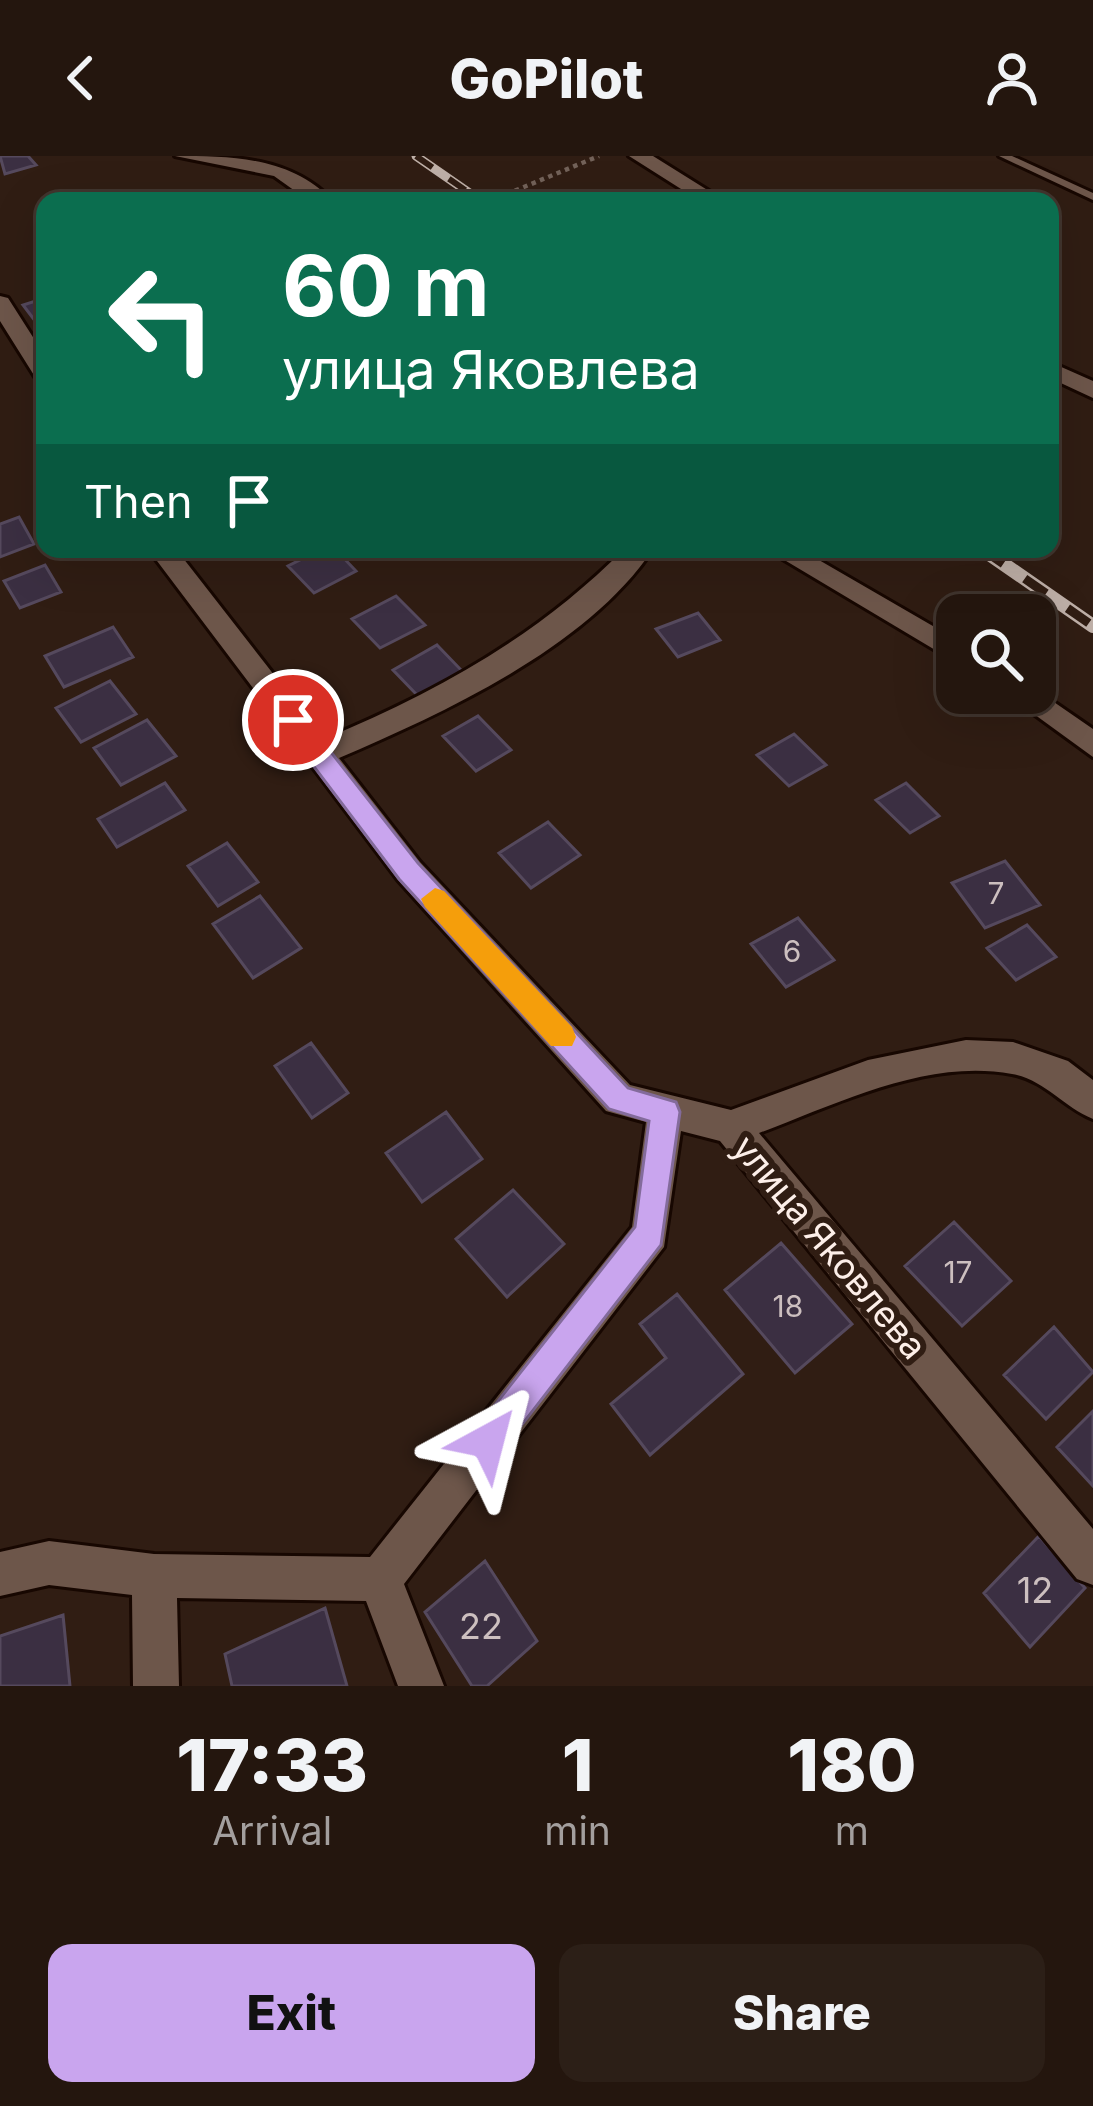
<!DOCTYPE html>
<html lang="en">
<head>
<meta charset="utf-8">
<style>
  :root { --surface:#24160e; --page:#2c1f17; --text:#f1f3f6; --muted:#a39f9e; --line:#41352e; --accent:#c9a5ee }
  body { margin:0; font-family:Inter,sans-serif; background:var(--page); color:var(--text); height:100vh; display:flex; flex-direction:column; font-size:45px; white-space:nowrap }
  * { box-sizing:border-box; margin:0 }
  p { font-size:39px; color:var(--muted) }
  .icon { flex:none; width:66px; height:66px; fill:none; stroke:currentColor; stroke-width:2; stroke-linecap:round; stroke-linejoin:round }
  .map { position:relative; height:1530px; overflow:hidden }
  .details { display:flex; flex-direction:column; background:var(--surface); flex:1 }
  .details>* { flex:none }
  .hud { position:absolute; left:36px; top:36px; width:1023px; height:366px; border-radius:24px; box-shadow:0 12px 48px #0002,0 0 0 3px var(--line); background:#0b6e4f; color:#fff; overflow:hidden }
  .tools { position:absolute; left:936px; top:438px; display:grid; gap:24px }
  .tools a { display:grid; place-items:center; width:120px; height:120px; border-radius:24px; background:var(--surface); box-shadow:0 12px 48px #0002,0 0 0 3px var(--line); font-size:60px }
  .pin { position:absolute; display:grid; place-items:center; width:102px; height:102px; color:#fff; margin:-51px; border:6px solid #fff; border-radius:50%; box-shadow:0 3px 12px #0007 }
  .me { position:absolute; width:132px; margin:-66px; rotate:38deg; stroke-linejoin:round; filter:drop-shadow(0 0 9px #0008) }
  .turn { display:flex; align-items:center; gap:42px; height:252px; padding:0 48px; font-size:54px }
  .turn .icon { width:156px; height:156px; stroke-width:2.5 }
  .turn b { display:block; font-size:84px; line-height:102px }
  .then { display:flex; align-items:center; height:114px; padding:0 48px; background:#0003; gap:24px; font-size:45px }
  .eta { display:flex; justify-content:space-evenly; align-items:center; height:204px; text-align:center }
  .eta b { font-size:72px; font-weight:800; line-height:84px }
  .button { display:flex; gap:24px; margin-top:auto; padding:24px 48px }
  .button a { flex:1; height:138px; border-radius:24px; background:var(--accent); color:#111; font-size:48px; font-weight:800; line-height:138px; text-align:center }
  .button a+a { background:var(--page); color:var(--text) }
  header { display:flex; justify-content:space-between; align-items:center; height:156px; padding:0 48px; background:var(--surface); font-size:54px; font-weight:800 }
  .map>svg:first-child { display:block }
  .building { fill:#3b2f42; stroke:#55495d; stroke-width:3 }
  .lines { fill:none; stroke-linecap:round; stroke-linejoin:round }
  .service-casing { stroke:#170701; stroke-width:6 }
  .minor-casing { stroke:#170701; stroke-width:6 }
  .path { stroke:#736259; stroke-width:4.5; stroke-dasharray:4.5 4.5; stroke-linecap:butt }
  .service { fill:#6d564a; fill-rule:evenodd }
  .minor { fill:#6d564a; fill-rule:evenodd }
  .rail-far1-casing { stroke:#bfb0a8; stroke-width:9 }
  .rail-casing { stroke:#bfb0a8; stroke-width:14 }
  .rail-far1 { stroke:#301d13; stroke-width:6; stroke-dasharray:20; stroke-linecap:butt }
  .rail { stroke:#301d13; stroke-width:9; stroke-dasharray:26; stroke-linecap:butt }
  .route { fill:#c9a5ee; stroke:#836b9b; stroke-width:3 }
  .slow { fill:#f59e0b }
  .labels { text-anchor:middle; stroke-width:12; stroke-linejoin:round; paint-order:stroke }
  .number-label { font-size:30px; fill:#ccbfbf }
  .street-label { font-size:36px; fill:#fdefe9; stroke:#301d13 }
  .near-number-label { font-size:36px; fill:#ccbfbf }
</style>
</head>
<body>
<header><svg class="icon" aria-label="back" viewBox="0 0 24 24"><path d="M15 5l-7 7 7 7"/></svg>GoPilot<svg class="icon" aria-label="person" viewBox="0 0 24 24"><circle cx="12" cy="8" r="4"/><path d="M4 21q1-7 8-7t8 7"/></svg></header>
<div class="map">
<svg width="1093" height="1530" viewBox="0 0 1093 1530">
  <rect width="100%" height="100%" fill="#301d13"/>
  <path class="building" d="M0,0H28L36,9L5,18Z
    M45,142V178L23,149Z
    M19,361L34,388L0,401V368Z
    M322,393H335L356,415L314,437L288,410Z
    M45,409L61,436L20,452L4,425Z
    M396,440L425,469L380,492L352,463Z
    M698,457L720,484L678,501L656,473Z
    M113,471L133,501L64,531L45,500Z
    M437,489L463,516L418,540L393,514Z
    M110,525L136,558L81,586L56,552Z
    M478,560L511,594L476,615L443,580Z
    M147,564L176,600L121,629L94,592Z
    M794,578L826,609L789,630L757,599Z
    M165,627L185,654L117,691L98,663Z
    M906,627L939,660L910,677L876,644Z
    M548,666L580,699L531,732L499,697Z
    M227,687L258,726L218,750L188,710Z
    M1005,705L1040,749L985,772L952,727Z
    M260,740L301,792L253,822L213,768Z
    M798,762L834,804L786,831L751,788Z
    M1027,769L1056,801L1016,824L987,792Z
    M311,887L348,937L312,962L275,910Z
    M446,956L482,1003L422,1046L386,997Z
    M513,1034L564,1088L507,1141L456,1083Z
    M954,1066L1011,1125L962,1170L905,1110Z
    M781,1087L852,1168L795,1217L725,1134Z
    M677,1138L743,1218L650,1299L611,1248L666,1202L640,1168Z
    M1054,1171L1093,1216L1046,1263L1004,1219Z
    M1093,1255V1330L1057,1291Z
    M1039,1380L1085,1432L1030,1491L984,1437Z
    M485,1405L537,1485L487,1530H472L425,1456Z
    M325,1452L347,1530H232L225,1498Z
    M63,1459L70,1530H0V1480Z"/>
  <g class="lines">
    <g class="service-casing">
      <path id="service" d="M999,0H1012L1093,37V44Z"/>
    </g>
    <g class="minor-casing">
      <path id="minor" d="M175,0C233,0 291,1 333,45H309L274,20Z
        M629,0H653L725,45H700Z
        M0,140L8,142L45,200V226L37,224L0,165Z
        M1050,206L1093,225V242L1050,222Z
        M148,393H176L324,583C437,536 538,480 624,393H653C588,491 444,557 339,602L420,706L630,929L731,954L868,904L966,884L1013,886L1068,905L1093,924V963C1063,951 1045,924 1012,918C927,902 837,948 759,977L1093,1373V1429L1077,1423L720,985L681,975L664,1091L404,1428L444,1530H398L366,1445L177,1442L179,1530H133L132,1439L49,1429L0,1440V1396L49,1385L154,1398L370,1401L632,1071L646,966L606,955L398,724Z
        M766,393H800L957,484V507Z
        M1035,533L1093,573V601L1005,537H1035Z"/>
    </g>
    <path class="path" d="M490,45L599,0"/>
    <use href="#service" class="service"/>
    <use href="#minor" class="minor"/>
    <g class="rail-far1-casing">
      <path id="rail-far1" d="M416,0L481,45"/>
    </g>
    <g class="rail-casing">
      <path id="rail" d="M982,393L1093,470"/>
    </g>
    <use href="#rail-far1" class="rail-far1"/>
    <use href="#rail" class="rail"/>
  </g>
  <path class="route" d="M293,555L301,558L418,707L628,932L676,946L680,956L661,1089L500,1297L488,1302L476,1297L471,1285L476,1273L635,1071L649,965L609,953L399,723L284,571V558Z"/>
  <path class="slow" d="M435,732L444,735L572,871L576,881L572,890H551L425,751L421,743Z"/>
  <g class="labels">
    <g class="number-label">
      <text x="996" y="748">7</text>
      <text x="792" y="806">6</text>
      <text x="958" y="1127">17</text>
      <text x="788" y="1161">18</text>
    </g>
    <g class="street-label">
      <text transform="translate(830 1091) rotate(50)" y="13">улица Яковлева</text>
    </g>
    <g class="near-number-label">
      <text x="1035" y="1447">12</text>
      <text x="481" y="1483">22</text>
    </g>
  </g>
</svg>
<div class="tools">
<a><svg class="icon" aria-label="search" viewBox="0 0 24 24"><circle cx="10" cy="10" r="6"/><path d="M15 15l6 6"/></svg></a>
</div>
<div class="pin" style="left:293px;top:564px;background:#d93025"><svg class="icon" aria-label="arrive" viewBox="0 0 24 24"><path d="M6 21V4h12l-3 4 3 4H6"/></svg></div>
<svg class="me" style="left:488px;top:1285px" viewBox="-20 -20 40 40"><path d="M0-17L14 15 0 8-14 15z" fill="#c9a5ee" stroke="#fff" stroke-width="4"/></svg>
<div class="hud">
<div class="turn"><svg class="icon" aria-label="left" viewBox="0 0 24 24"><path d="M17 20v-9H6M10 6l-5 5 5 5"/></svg><div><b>60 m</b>улица Яковлева</div></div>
<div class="then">Then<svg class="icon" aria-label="arrive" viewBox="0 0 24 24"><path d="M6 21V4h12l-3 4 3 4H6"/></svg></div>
</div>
</div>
<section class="details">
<div class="eta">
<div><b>17:33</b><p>Arrival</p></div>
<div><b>1</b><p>min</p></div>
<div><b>180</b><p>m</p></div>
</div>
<div class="button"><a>Exit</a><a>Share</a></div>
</section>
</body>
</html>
